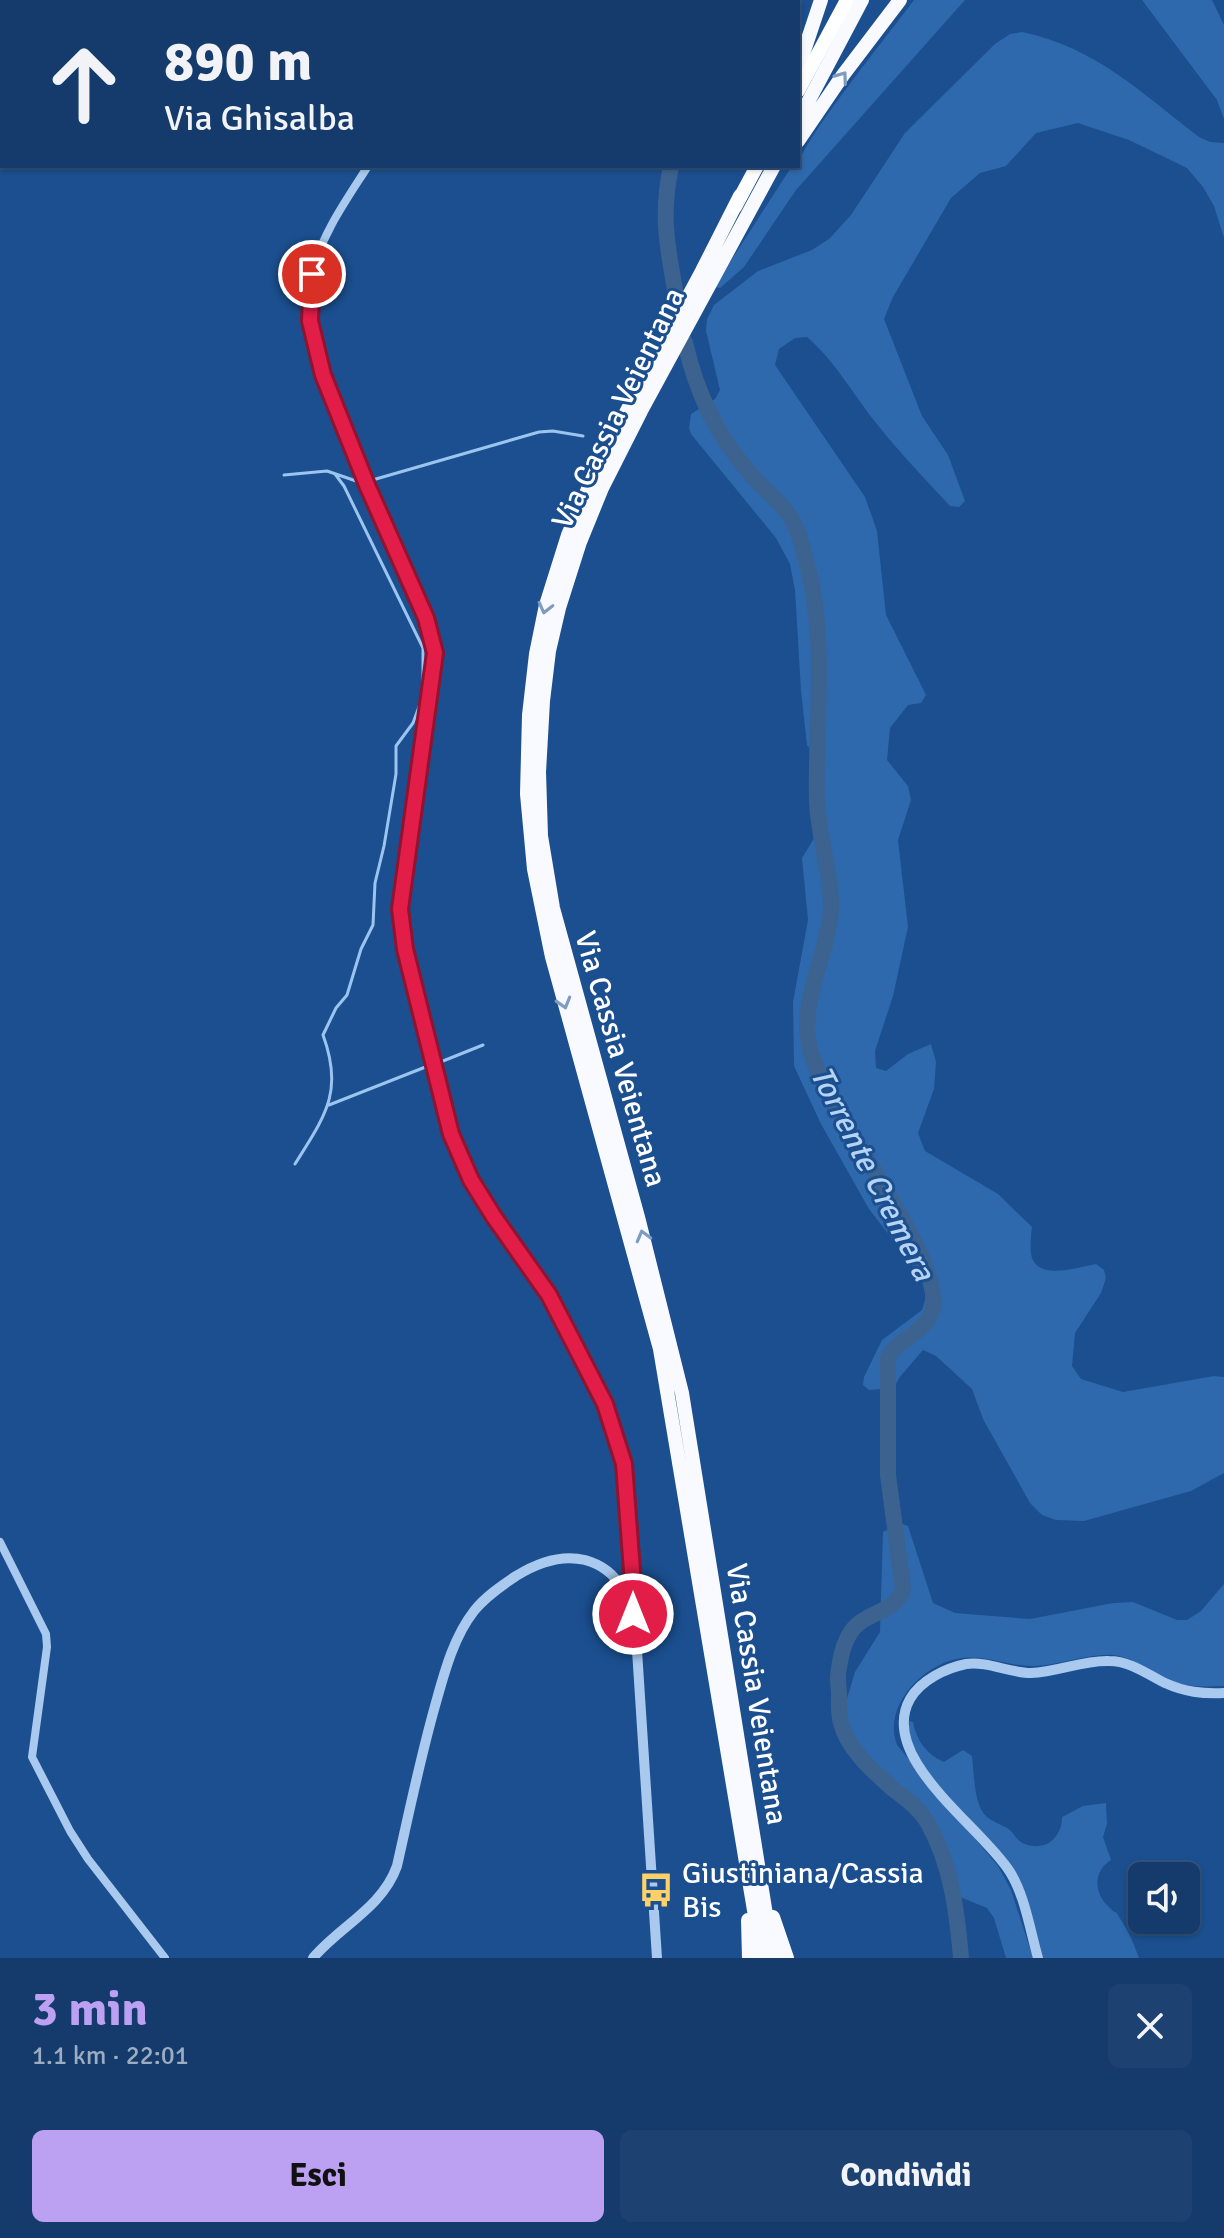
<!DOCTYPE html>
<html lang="it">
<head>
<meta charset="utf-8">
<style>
  :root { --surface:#143b6b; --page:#1d4271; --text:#f1f3f6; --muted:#9dadc1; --line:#33557e; --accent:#bca0f2 }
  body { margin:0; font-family:Signika,sans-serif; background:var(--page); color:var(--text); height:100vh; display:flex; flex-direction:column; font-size:30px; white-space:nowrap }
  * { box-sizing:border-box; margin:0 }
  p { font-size:26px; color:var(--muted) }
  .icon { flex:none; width:44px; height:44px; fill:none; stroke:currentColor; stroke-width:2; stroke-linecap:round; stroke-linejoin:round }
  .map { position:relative; height:1958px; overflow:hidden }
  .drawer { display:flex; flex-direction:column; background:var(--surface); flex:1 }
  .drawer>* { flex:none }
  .banner { position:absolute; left:0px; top:0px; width:800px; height:168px; box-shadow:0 2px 6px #0004,0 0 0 2px var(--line); background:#143b6b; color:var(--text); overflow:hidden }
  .fabs { position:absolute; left:1128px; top:1862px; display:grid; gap:16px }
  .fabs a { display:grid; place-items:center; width:72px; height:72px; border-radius:12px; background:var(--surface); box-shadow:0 2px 6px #0004,0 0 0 2px var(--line); font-size:40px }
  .pin { position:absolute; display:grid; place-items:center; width:68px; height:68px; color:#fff; margin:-34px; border:4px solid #fff; border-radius:50%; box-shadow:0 2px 8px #0007 }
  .me { position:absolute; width:88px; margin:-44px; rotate:0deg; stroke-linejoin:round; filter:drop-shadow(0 0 6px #0008) }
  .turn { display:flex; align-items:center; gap:28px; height:168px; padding:0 32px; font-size:36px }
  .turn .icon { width:104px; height:104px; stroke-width:2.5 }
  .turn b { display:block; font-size:56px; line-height:68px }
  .round { display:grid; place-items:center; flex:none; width:84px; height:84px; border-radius:12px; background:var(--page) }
  .summary { display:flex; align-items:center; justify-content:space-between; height:136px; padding:0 32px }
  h1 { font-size:48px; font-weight:800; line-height:60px; color:var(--accent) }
  .button { display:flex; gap:16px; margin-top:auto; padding:16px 32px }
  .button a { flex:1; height:92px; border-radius:12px; background:var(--accent); color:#111; font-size:32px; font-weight:800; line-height:92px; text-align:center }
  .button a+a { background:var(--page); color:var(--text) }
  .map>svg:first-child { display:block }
  .green { fill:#2e69ad }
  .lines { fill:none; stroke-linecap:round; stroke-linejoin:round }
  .stream { stroke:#9cc4f0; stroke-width:3 }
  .river { stroke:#3c6290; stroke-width:16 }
  .minor { stroke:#a9c9ee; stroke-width:8 }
  .tertiary { stroke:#a9c9ee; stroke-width:10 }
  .trunk { stroke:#f8faff; stroke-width:14 }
  .motorway { stroke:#fff; stroke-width:14 }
  .oneway { stroke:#7e9cc1 }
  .route-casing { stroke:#92132f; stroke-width:20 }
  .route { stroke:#e11d48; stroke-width:14 }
  .labels { text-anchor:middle; stroke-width:6; stroke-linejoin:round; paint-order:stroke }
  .street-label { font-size:30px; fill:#fff; stroke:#1b4f8f }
  .poi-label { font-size:30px; fill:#fff; stroke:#1b4f8f; text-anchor:start }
  .water-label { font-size:32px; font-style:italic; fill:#b5d3f5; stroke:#1b4f8f }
</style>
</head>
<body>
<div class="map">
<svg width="1224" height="1958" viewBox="0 0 1224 1958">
  <rect width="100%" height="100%" fill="#1b4f8f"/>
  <path class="green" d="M914,0H965L796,190L744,267L720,288L714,287L792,166H798C798,146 895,26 914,0Z
    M1142,0H1212L1224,25V119L1217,100Z
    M1022,32C1097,48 1140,92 1199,137L1210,142L1224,143V238L1214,206L1203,187L1187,168L1129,140L1078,123L1036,133L1006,166L980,173L951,198L893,297L884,319L922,416L948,455L965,501L959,507L950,506C925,479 899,452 876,423C853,394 835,361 807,337L795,338L779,349L775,365L865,497L877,531L886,615L926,695L921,703L908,705L890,728L887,760L908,786L911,800L898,840L908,927L893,996L875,1051L876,1068L886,1071L908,1054L931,1044L936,1062L934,1089L918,1133L925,1151L998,1194L1032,1227C1031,1235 1030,1246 1031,1254C1036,1282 1078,1267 1096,1264L1104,1270L1106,1278L1101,1293L1075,1333L1072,1366L1081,1379L1123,1392L1214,1376L1224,1377V1473L1191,1491L1084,1521L1056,1520L1042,1515L1030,1503L983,1419L972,1389L936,1356L923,1350L899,1378L894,1388L869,1390L863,1385L864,1377L882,1340L922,1310L926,1297L925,1287L910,1262L869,1209L821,1124L794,1066L793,1002L808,920L802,858L816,835L817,758L807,745L801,691L795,590L790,564L776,538L691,434L689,428L691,414L715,399L720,390L706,331L707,319L714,305L758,271L812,250L829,239L851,215L905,133L995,44L1010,34Z
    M899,1523L908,1526L933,1603L955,1613L1030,1619L1113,1603L1133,1602L1177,1620H1187L1201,1611L1224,1584V1686C1205,1687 1188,1687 1170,1681C1150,1674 1136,1658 1114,1655C1091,1653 1060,1665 1035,1666C1011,1667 987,1655 962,1658C924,1663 882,1705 897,1745L998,1866L1011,1890L1033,1958H1006L994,1918L987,1908L960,1897L954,1888L944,1851L927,1815L918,1802L905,1795L896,1794L885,1787L865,1761L847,1721L844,1708L855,1672L880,1632L883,1532Z
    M909,1721L913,1722C916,1740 927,1755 944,1762L963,1750L972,1756C974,1773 974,1797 982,1811C987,1820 998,1823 1007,1828C1014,1832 1016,1841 1025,1844C1046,1852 1062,1837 1062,1817L1083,1806L1106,1803L1107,1824L1103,1837L1111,1860C1092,1872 1094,1894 1110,1908C1119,1917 1113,1907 1119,1917C1128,1930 1134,1944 1139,1958H1041L1022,1897L968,1823L910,1750L906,1726Z"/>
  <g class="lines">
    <path class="stream" d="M284,475L327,471L359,482L369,481L539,432L553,431L583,436
      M443,1061L483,1045
      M329,1105L428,1066
      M295,1164C325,1116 344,1092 323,1035L336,1008L347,995L361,949L373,925L375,883L384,846L396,774V746L413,723L423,696V648L344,486L335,474"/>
    <path class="river" d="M716,2L717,0
      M671,166C660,219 668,249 677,301
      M685,342C695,388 716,434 748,471C760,486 778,499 789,515C798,528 802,545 806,560C828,640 815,720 817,801C818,837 832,873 831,909C828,955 800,998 809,1045C823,1111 948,1260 932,1311C925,1334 899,1337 888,1358V1475L903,1588C898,1610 873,1611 858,1624C846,1634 841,1654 839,1668C837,1676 838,1684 839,1692C839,1702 838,1713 841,1723C847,1749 874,1772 893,1789C906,1799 919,1808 928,1823C951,1864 957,1911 961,1958"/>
    <path class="minor" d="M434,2L435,0
      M368,166C347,199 321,235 312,274C297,338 339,421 364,478C384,525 405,572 426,618L435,653L400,909L401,931L451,1134L471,1180L494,1217L549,1295L605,1404L621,1448L628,1489L633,1584L628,1595
      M0,1542L46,1634L47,1647L32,1757L70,1831L88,1859L165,1958"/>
    <path class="tertiary" d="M313,1958C340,1926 382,1908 397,1866C409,1813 420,1759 435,1706C444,1674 453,1638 474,1611C485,1597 501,1586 516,1576C537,1563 560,1554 585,1560C622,1570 631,1602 636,1635L657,1958
      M1038,1958C1030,1930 1025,1896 1010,1872C982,1827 877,1758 910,1699C921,1680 946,1668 966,1664C988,1661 1009,1673 1031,1673C1058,1672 1083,1660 1109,1661C1130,1661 1147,1674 1165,1683C1185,1692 1202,1694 1224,1693"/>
    <path class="trunk" d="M798,69L821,0
      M798,121L862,0
      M798,141L843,75L900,0
      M740,196L702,271L601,459L568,535L546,605L536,654L529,715L527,794L534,869L552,957L660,1349L762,1958
      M773,1917L787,1958
      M748,1920L749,1958
      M773,1958L682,1393L638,1217L553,908L541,836L539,772L543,701L549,651L559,608L580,542L602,488L641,411L774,166"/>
    <path class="motorway" d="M798,91L847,0
      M735,207L757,166"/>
  </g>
  <defs><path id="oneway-chevron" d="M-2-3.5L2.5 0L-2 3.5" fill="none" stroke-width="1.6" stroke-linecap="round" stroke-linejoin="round" transform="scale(2)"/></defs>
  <g class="oneway">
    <use href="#oneway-chevron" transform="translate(842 77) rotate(-54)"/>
    <use href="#oneway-chevron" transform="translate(545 608) rotate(104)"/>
    <use href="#oneway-chevron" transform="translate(564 1003) rotate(74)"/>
    <use href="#oneway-chevron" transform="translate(643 1236) rotate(-105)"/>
  </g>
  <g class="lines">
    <g class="route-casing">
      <path id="route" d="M312,274L310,321L323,375L367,485L426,618L435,653L400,909L405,949L451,1134L471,1180L494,1217L549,1295L605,1404L624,1464L633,1584L628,1595L633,1614"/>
    </g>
    <use href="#route" class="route"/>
  </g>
  <defs>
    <g id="bus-bare" transform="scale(2.76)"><path d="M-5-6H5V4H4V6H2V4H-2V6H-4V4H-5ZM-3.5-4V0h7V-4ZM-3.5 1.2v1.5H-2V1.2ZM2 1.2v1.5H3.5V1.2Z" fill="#ffd166" stroke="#1b4f8f" stroke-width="2.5" paint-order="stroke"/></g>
  </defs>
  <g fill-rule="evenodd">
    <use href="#bus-bare" x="656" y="1890"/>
  </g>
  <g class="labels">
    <g class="street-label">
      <text transform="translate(618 408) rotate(-64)" y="10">Via Cassia Veientana</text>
      <text transform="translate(621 1059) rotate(74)" y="10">Via Cassia Veientana</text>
      <text transform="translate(757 1694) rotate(81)" y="10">Via Cassia Veientana</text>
    </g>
    <g class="poi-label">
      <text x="682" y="1883">Giustiniana/Cassia<tspan x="682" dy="34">Bis</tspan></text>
    </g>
    <g class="water-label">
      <text transform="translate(873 1173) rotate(63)" y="11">Torrente Cremera</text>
    </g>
  </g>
</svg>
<div class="fabs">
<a><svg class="icon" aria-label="sound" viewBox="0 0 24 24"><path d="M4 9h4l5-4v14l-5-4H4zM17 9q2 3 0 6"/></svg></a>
</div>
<div class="pin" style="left:312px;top:274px;background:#d93025"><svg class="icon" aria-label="arrive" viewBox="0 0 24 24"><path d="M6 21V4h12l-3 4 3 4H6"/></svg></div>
<svg class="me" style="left:633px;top:1614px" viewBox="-20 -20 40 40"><circle r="17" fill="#e11d48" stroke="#fff" stroke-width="3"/><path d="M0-11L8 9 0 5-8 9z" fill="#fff"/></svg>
<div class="banner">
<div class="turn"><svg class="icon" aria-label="ahead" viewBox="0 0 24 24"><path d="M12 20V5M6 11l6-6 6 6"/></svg><div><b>890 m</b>Via Ghisalba</div></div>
</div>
</div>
<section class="drawer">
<div class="summary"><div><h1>3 min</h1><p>1.1 km · 22:01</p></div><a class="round"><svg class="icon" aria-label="close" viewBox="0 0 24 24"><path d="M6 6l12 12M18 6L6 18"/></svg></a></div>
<div class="button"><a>Esci</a><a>Condividi</a></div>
</section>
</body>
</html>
